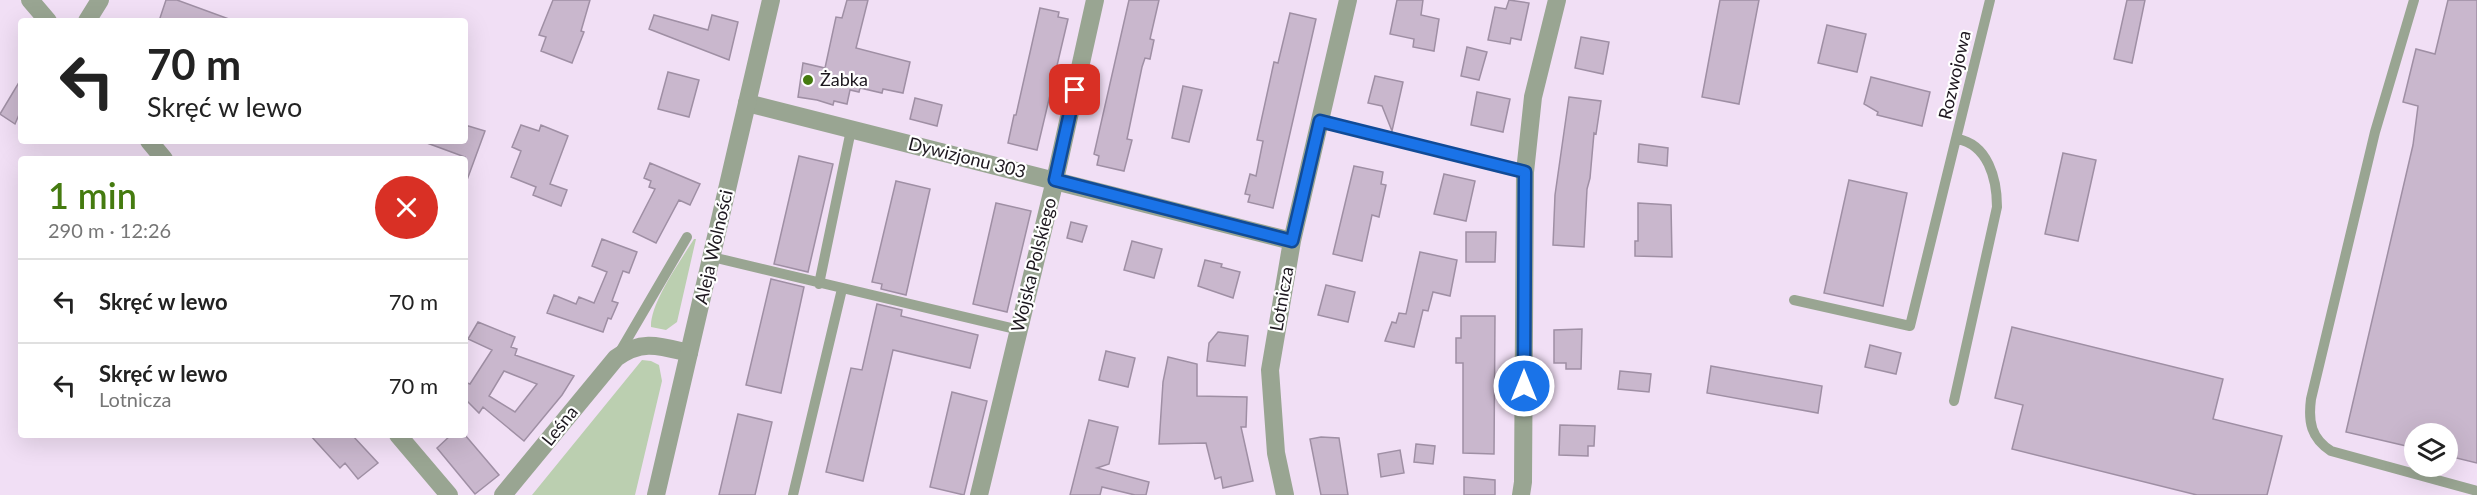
<!DOCTYPE html>
<html lang="pl">
<head>
<meta charset="utf-8">
<style>
  :root { --surface:#fff; --page:#f2f2f2; --text:#222; --muted:#767676; --line:#e0e0e0; --accent:#457b10 }
  body { margin:0; font-family:Lato,sans-serif; background:var(--page); color:var(--text); height:100vh; display:flex; flex-direction:column; font-size:22px; white-space:nowrap }
  * { box-sizing:border-box; margin:0 }
  p { font-size:20px; color:var(--muted) }
  .icon { flex:none; width:33px; height:33px; fill:none; stroke:currentColor; stroke-width:2; stroke-linecap:round; stroke-linejoin:round }
  .map { position:relative; flex:1; overflow:hidden }
  .panel { position:absolute; left:18px; top:156px; width:450px; height:282px; display:flex; flex-direction:column; background:var(--surface); border-radius:6px; box-shadow:0 6px 24px #0002 }
  .panel>* { flex:none }
  .guide { position:absolute; left:18px; top:18px; width:450px; height:126px; border-radius:6px; box-shadow:0 6px 24px #0002; background:#fff; color:var(--text); overflow:hidden }
  .fabs { position:absolute; left:2404px; top:423px; display:grid; gap:12px }
  .fabs a { display:grid; place-items:center; width:54px; height:54px; border-radius:50%; background:var(--surface); box-shadow:0 6px 24px #0002; font-size:30px }
  .pin { position:absolute; display:grid; place-items:center; width:51px; height:51px; color:#fff; margin:-26px; border-radius:12px; box-shadow:0 3px 9px #0006 }
  .me { position:absolute; width:66px; margin:-33px; rotate:0deg; stroke-linejoin:round; filter:drop-shadow(0 0 4px #0008) }
  .turn { display:flex; align-items:center; gap:21px; height:126px; padding:0 30px; font-size:27px }
  .turn .icon { width:78px; height:78px; stroke-width:2.5 }
  .turn b { display:block; font-size:42px; line-height:51px }
  .round { display:grid; place-items:center; flex:none; width:63px; height:63px; border-radius:32px; background:var(--page) }
  .head { display:flex; align-items:center; justify-content:space-between; height:102px; padding:0 30px }
  h1 { font-size:36px; font-weight:600; line-height:45px; color:var(--accent) }
  ul { padding:0; list-style:none }
  li { display:flex; align-items:center; gap:18px; height:84px; padding:0 30px; border-top:2px solid var(--line) }
  li div { flex:1 }
  li b { display:block; font-size:22px }
  li em { font-style:normal }
  .map>svg:first-child { display:block }
  .green { fill:#bbcfb0 }
  .building { fill:#c9b7cd; stroke:#9f8fa4; stroke-width:1.5; fill-rule:evenodd }
  .lines { fill:none; stroke-linecap:round; stroke-linejoin:round }
  .service { stroke:#99a592; stroke-width:10 }
  .minor { stroke:#99a592; stroke-width:18 }
  .tertiary { stroke:#99a592; stroke-width:18 }
  .route-casing { stroke:#114b97; stroke-width:15 }
  .route { stroke:#1a73e8; stroke-width:10 }
  .poi-dot { fill:#457b10; stroke:#fff; stroke-width:2 }
  .labels { text-anchor:middle; stroke-width:4.5; stroke-linejoin:round; paint-order:stroke }
  .street-label { font-size:18px; fill:#1d171f; stroke:#fff }
  .poi-label { font-size:18px; fill:#1d171f; stroke:#fff; text-anchor:start }
</style>
</head>
<body>
<div class="map">
<svg width="2477" height="495" viewBox="0 0 2477 495">
  <rect width="100%" height="100%" fill="#f1dff5"/>
  <path class="green" d="M694,239H696L677,322L666,330L651,327C650,303 681,260 694,239Z
    M642,360L651,361L659,365L662,381L635,495H532Z"/>
  <path class="building" d="M166,0H177L229,19V21H159Z
    M553,0H590L581,31L584,32L572,63L541,51L546,37L539,35Z
    M847,0H868L856,48L910,62L903,93L883,89L882,93L860,88L859,92L850,90L847,104L834,101L833,105L817,100L798,97L803,63L825,68L836,17L842,18Z
    M1129,0H1159L1150,39L1154,40L1150,59L1145,58L1142,67L1127,139L1132,140L1124,171L1097,165L1099,156L1094,154Z
    M1397,0H1423L1421,15L1439,19L1434,51L1413,47L1414,39L1390,34Z
    M1509,0L1529,3L1521,40L1511,38L1510,44L1488,40L1495,7L1506,9Z
    M1720,0H1759L1739,104L1702,97Z
    M2127,0H2145L2132,63L2114,59Z
    M2448,0H2477V463L2448,456V434H2415V448L2346,432L2413,145L2418,106L2403,102L2416,49L2435,54Z
    M1040,8L1059,12L1058,17L1068,19L1037,150L1008,143L1014,115H1016Z
    M1290,13L1316,19L1273,208L1248,202L1250,195L1245,194L1250,174L1256,176L1263,141L1257,140L1274,62L1278,63Z
    M654,15L708,30L712,15L738,22L729,60L649,29Z
    M1827,25L1866,34L1857,72L1818,63Z
    M1581,37L1609,42L1603,74L1575,68Z
    M1467,47L1487,52L1479,80L1461,76Z
    M668,72L699,80L689,117L658,109Z
    M1375,76L1403,82L1392,131L1382,106L1368,103Z
    M1871,77L1930,92L1922,126L1877,115L1878,112L1864,104Z
    M21,79V110L15,124L0,114Z
    M1183,86L1202,90L1189,142L1172,138Z
    M1477,92L1510,99L1503,132L1471,125Z
    M1569,97L1601,101L1596,134L1594,133L1590,178L1587,189L1584,247L1553,245L1555,195Z
    M915,98L942,105L937,126L910,119Z
    M465,125L485,131L467,180L465,179V157L427,143L428,141H465Z
    M521,125L539,131L541,125L568,136L550,184L567,190L561,206L533,195L536,187L511,177L521,151L512,147Z
    M1639,144L1668,148L1667,166L1638,162Z
    M2063,153L2096,160L2078,241L2045,234Z
    M799,156L833,164L808,272L774,264Z
    M650,163L700,184L690,205L679,200L656,243L633,232L655,189L649,187L651,181L644,178Z
    M1354,166L1383,172L1381,184L1386,185L1379,217L1372,215L1362,261L1333,254Z
    M1444,174L1475,181L1466,221L1434,214Z
    M1849,180L1907,193L1883,306L1824,293Z
    M896,181L930,189L906,295L881,289L882,284L872,282Z
    M996,203L1031,211L1007,312L973,304Z
    M1638,203L1671,205L1672,257L1635,256V241H1638Z
    M1071,222L1087,226L1082,242L1067,238Z
    M1466,232H1496L1495,262H1466Z
    M602,239L637,252L629,273L623,271L612,301L618,303L611,319L608,318L603,332L547,313L554,295L576,304L579,297L594,303L607,272L592,266Z
    M1132,241L1162,249L1154,278L1124,270Z
    M1420,252L1457,260L1450,296L1433,292L1428,311L1423,310L1414,347L1385,341L1392,322L1396,323L1399,313L1406,314Z
    M1205,260L1222,264L1221,267L1240,272L1233,298L1198,286Z
    M771,279L804,287L781,393L746,385Z
    M1326,285L1355,292L1348,322L1318,315Z
    M877,304L902,310L901,316L978,335L970,368L893,350L863,481L826,472L851,368L862,370Z
    M1461,316H1495L1494,454L1463,453V363H1456V338H1461Z
    M478,322L515,337L511,347L517,349L515,355L574,376L562,395L524,441L483,407L479,413L465,399V382L470,384L492,350L468,339ZM504,371L537,384L515,412L489,396Z
    M2012,327L2223,379L2213,419L2282,436L2267,495H2197L2012,449L2023,405L1995,398Z
    M1582,329L1581,369H1566V363H1554V330Z
    M1218,332L1248,336L1245,366L1207,361L1209,343Z
    M1870,345L1901,353L1896,374L1865,367Z
    M1106,351L1135,358L1128,387L1099,380Z
    M1168,357L1197,364V396L1247,397L1246,427H1241L1253,481L1223,488L1221,477L1215,479L1206,443L1159,444L1163,382Z
    M1711,366L1822,386L1818,413L1707,393Z
    M1620,371L1651,374L1649,392L1618,389Z
    M952,392L987,401L964,495L930,487Z
    M738,414L772,422L755,495H719Z
    M1089,420L1118,427L1109,464L1097,468L1149,482L1146,495H1135L1102,487L1100,495H1070Z
    M1560,425L1595,426L1594,446H1588V456L1559,455Z
    M310,435H352L378,463L358,479L345,463L340,468Z
    M451,435H465L499,475L475,494L437,448Z
    M1321,437L1339,438L1348,495H1321L1310,439Z
    M1416,444L1435,446L1433,464L1414,462Z
    M1400,450L1404,473L1381,477L1378,454Z
    M1464,477L1495,480V495H1464Z"/>
  <g class="lines">
    <path class="service" d="M2414,0L2375,132L2311,399C2308,422 2311,438 2331,451L2477,491
      M1320,121L1525,172
      M712,257L1019,330
      M819,284L851,130
      M1794,300L1910,326L1990,0
      M618,355L687,237
      M1954,401L1997,207C1997,179 1988,144 1957,139
      M793,495L842,289"/>
    <path class="minor" d="M30,0L48,21
      M87,21L100,0
      M747,103L1292,241
      M149,141L164,159
      M398,435L449,495
      M503,495L616,358C642,339 660,346 689,353
      M979,495L1055,180L1095,0
      M1285,495L1276,453L1270,370L1292,241L1348,0
      M1521,495L1523,482L1525,172L1533,97L1557,0"/>
    <path class="tertiary" d="M656,495L771,0"/>
  </g>
  <g class="lines">
    <g class="route-casing">
      <path id="route" d="M1075,90L1055,180L1292,241L1320,121L1525,172L1524,386"/>
    </g>
    <use href="#route" class="route"/>
  </g>
  <circle class="poi-dot" cx="808" cy="80" r="6"/>
  <g class="labels">
    <g class="street-label">
      <text transform="translate(1955 75) rotate(-77)" y="6">Rozwojowa</text>
      <text transform="translate(967 158) rotate(14)" y="6">Dywizjonu 303</text>
      <text transform="translate(714 247) rotate(-77)" y="6">Aleja Wolności</text>
      <text transform="translate(1034 265) rotate(-76)" y="6">Wojska Polskiego</text>
      <text transform="translate(1282 299) rotate(-80)" y="6">Lotnicza</text>
      <text transform="translate(560 426) rotate(-51)" y="6">Leśna</text>
    </g>
    <g class="poi-label">
      <text x="820" y="86">Żabka</text>
    </g>
  </g>
</svg>
<div class="fabs">
<a><svg class="icon" aria-label="layers" viewBox="0 0 24 24"><path d="M12 4l9 5-9 5-9-5zM3 14l9 5 9-5"/></svg></a>
</div>
<div class="pin" style="left:1075px;top:90px;background:#d93025"><svg class="icon" aria-label="arrive" viewBox="0 0 24 24"><path d="M6 21V4h12l-3 4 3 4H6"/></svg></div>
<svg class="me" style="left:1524px;top:386px" viewBox="-20 -20 40 40"><circle r="17" fill="#1a73e8" stroke="#fff" stroke-width="3"/><path d="M0-11L8 9 0 5-8 9z" fill="#fff"/></svg>
<div class="guide">
<div class="turn"><svg class="icon" aria-label="left" viewBox="0 0 24 24"><path d="M17 20v-9H6M10 6l-5 5 5 5"/></svg><div><b>70 m</b>Skręć w lewo</div></div>
</div>
<section class="panel">
<div class="head"><div><h1>1 min</h1><p>290 m · 12:26</p></div><a class="round" style="background:#d93025;color:#fff"><svg class="icon" aria-label="close" viewBox="0 0 24 24"><path d="M6 6l12 12M18 6L6 18"/></svg></a></div>
<ul>
<li><svg class="icon" aria-label="left" viewBox="0 0 24 24"><path d="M17 20v-9H6M10 6l-5 5 5 5"/></svg><div><b>Skręć w lewo</b></div><em>70 m</em></li>
<li><svg class="icon" aria-label="left" viewBox="0 0 24 24"><path d="M17 20v-9H6M10 6l-5 5 5 5"/></svg><div><b>Skręć w lewo</b><p>Lotnicza</p></div><em>70 m</em></li>
</ul>
</section>
</div>
</body>
</html>
